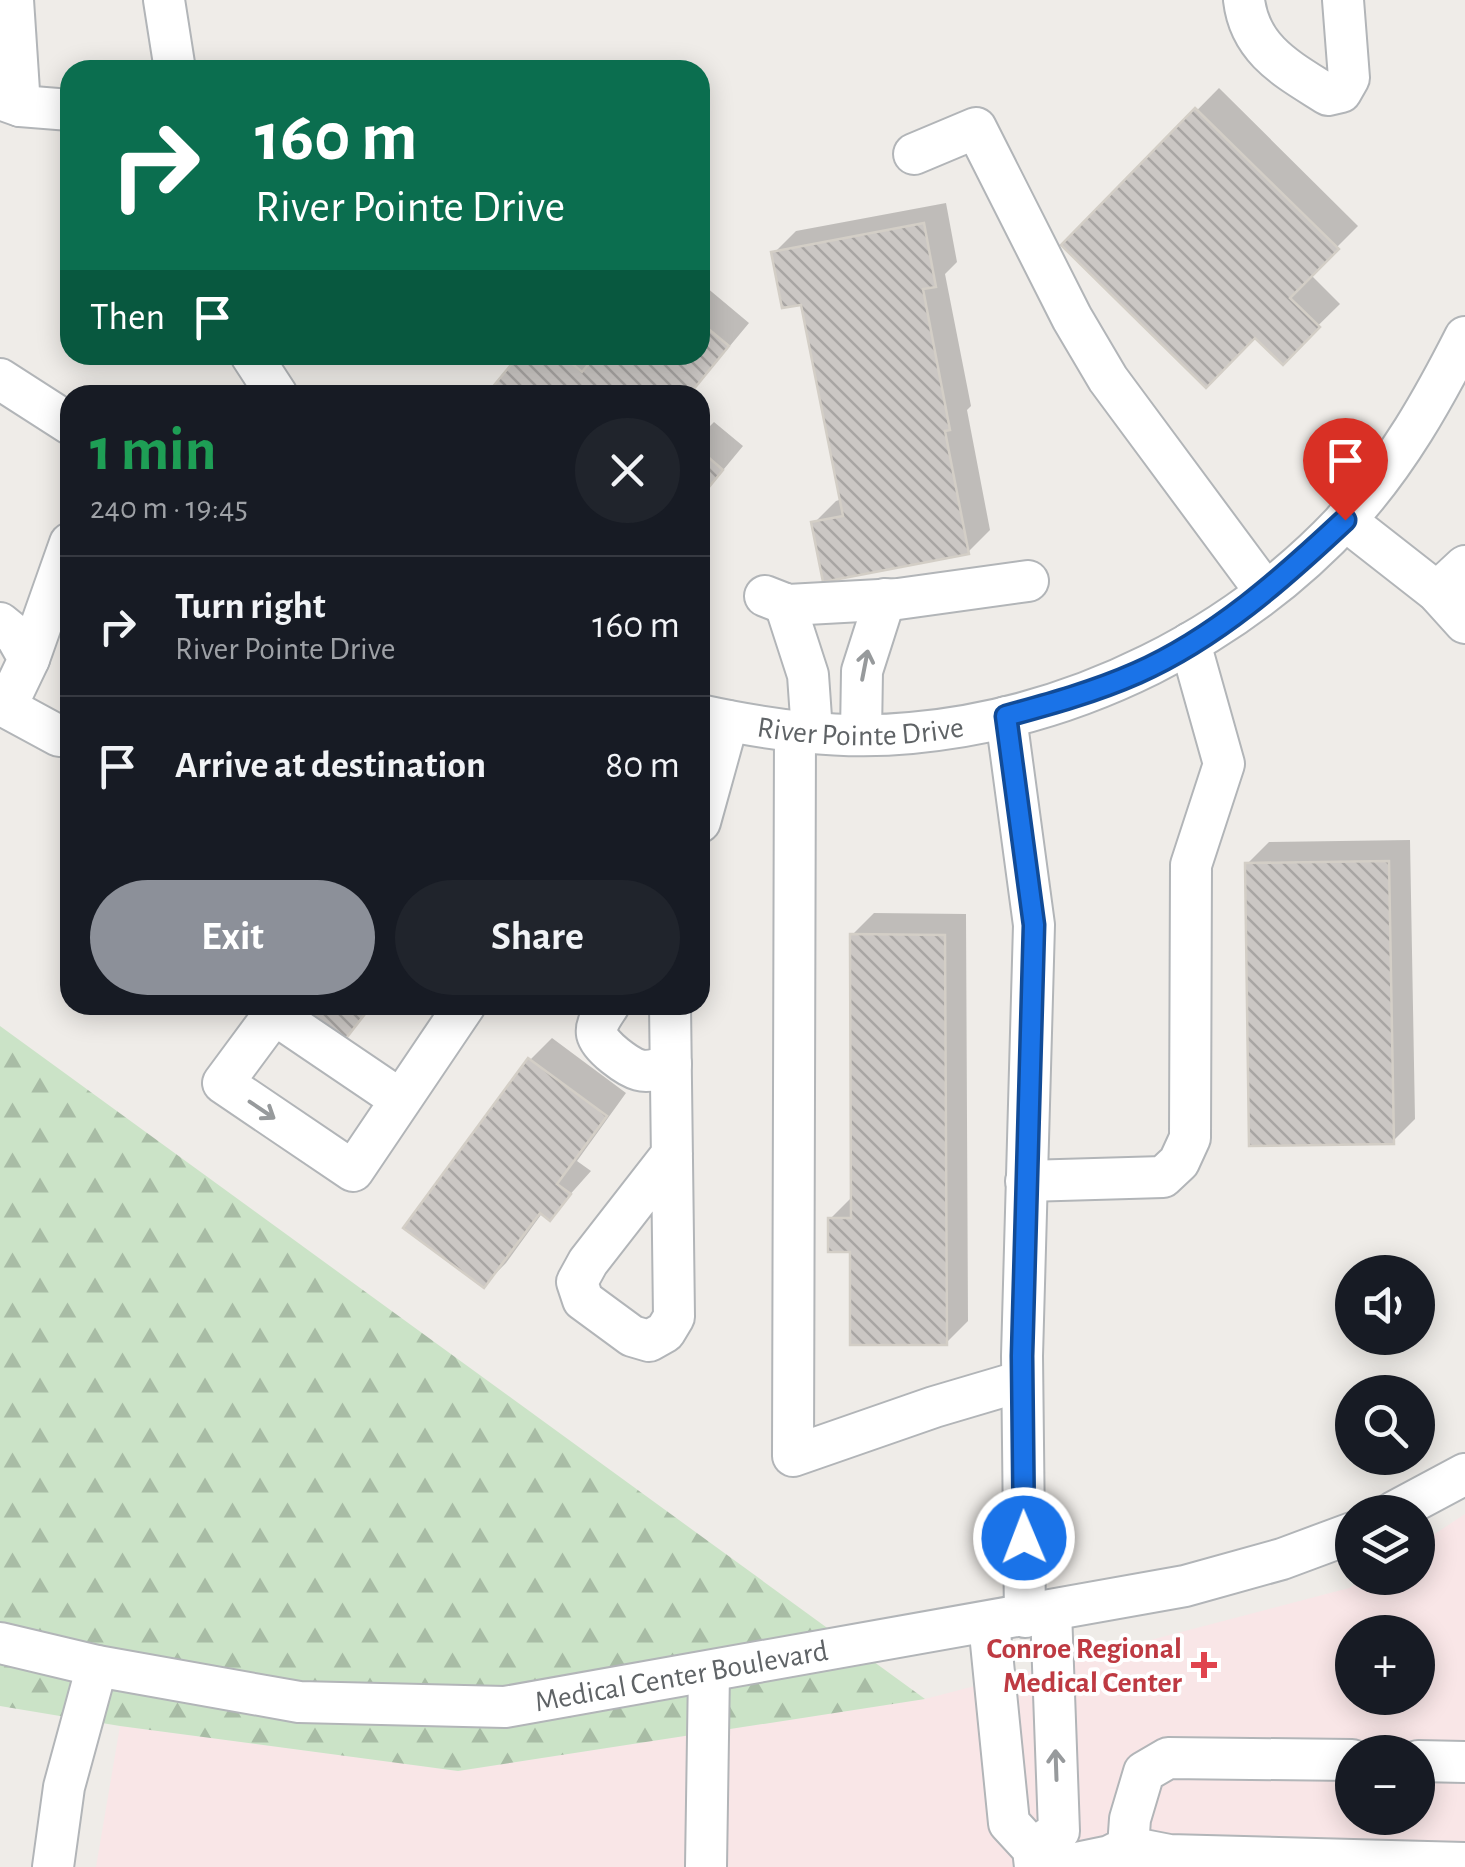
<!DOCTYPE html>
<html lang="en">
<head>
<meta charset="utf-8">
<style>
  :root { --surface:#171b24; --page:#20242c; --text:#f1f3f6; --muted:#9ea1a6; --line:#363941; --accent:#8c9099 }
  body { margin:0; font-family:"Alegreya Sans",sans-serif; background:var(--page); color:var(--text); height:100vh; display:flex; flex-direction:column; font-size:38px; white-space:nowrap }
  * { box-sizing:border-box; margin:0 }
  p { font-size:32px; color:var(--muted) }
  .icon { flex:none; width:55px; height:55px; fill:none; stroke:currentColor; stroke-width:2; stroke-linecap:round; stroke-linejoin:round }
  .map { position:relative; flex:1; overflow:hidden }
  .drawer { position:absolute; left:60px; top:385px; width:650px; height:630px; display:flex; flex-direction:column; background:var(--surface); border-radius:30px; box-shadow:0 5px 25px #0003 }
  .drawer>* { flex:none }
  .top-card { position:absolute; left:60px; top:60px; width:650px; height:305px; border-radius:30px; box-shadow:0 5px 25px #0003; background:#0b6e4f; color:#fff; overflow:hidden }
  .controls { position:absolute; left:1335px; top:1255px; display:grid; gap:20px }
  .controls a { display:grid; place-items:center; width:100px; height:100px; border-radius:50%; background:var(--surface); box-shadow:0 5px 25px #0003; font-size:50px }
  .pin { position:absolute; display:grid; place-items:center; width:85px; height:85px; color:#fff; margin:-102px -42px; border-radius:50% 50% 50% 0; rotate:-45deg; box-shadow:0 0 10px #0007 }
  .pin .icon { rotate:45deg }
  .me { position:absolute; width:110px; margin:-55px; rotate:359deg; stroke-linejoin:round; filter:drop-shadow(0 0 8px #0008) }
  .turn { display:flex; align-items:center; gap:35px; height:210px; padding:0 30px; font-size:45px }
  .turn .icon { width:130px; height:130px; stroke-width:2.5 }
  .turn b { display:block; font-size:70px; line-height:85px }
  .then { display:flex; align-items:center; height:95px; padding:0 30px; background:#0003; gap:20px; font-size:38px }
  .round { display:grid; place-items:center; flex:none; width:105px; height:105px; border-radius:52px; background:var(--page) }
  .headline { display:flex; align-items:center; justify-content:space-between; height:170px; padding:0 30px }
  h1 { font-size:60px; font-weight:700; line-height:75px; color:#1e9e55 }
  .cta { display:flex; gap:20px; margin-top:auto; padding:20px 30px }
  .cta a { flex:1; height:115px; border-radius:60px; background:var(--accent); color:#fff; font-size:40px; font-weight:700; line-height:115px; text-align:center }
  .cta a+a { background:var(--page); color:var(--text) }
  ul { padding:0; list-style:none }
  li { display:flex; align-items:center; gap:30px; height:140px; padding:0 30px; border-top:2px solid var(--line) }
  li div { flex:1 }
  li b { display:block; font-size:38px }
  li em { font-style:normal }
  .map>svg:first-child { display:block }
  .medical { fill:#f9e6e7; fill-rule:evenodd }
  .forest { fill:url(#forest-firs) }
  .shadow { fill:#0003 }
  .building { fill:url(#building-back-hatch); stroke:#d3cec6; stroke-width:2.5 }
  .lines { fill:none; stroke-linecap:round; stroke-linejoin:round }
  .minor-casing { stroke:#b2b5b8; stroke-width:44 }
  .minor { stroke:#fff; stroke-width:40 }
  .oneway { stroke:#979a9c }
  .route-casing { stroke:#114b97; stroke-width:25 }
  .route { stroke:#1a73e8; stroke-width:18 }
  .health-dot { fill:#e0444e; stroke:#fff; stroke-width:4 }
  .labels { text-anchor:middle; stroke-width:8; stroke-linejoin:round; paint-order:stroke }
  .street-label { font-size:30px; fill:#5f6366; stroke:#fff }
  .health-label { font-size:30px; font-weight:bold; fill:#be3a42; stroke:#fff; text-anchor:end }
</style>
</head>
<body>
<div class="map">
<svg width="1465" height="1867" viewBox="0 0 1465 1867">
  <defs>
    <pattern id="forest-firs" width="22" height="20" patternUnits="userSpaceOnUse" patternTransform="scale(2.5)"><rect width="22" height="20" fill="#cbe3c7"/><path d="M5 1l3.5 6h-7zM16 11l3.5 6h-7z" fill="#a8bca5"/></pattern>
    <pattern id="building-back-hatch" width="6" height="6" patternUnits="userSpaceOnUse" patternTransform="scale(2.5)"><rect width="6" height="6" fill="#cbc7c4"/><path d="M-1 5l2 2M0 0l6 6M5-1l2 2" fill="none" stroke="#a8a5a3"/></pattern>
  </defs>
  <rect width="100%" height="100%" fill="#efece8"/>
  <path class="medical" d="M1465,1514V1867H96L120,1726L458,1771L925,1699L1349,1588L1366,1578H1418V1545ZM1352,1632H1418V1698H1352ZM1352,1752H1418V1818H1352Z"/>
  <path class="forest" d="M0,1026L925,1699L458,1771L120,1726L0,1706Z"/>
  <path class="shadow" d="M1219,88L1358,226L1310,274L1340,304L1282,361L1255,335L1064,245Z
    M946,203L957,262L945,274L971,406L967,410L990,530L968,552L814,523L836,501L842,499L803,302L774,253L796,231Z
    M700,282L749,323L689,395H489L522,355H700Z
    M714,422L743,446L700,498V427L705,431Z
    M1410,840L1415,1119L1393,1141L1247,864L1269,842Z
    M874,913L966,914L968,1321L946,1343L852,1249L830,1219L853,1196L852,935Z
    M552,1038L626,1093L577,1161L591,1171L550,1217L543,1212L506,1263L484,1285L530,1060Z"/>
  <path class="building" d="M1195,108L1339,249L1290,298L1320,327L1283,365L1255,338L1206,388L1061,245Z
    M924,223L936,287L923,289L950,430L945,431L969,554L823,582L811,522L843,516L801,305L782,308L771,252Z
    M700,322L729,346L689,395H486L519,355H562L582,372L596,355H700Z
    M700,450L723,470L700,498Z
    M1389,861L1394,1144L1249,1146L1245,863Z
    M850,934L945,935L947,1345H850V1252H828V1218H851Z
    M296,1005H372L344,1041Z
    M528,1058L607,1116L557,1184L571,1194L550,1221L540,1213L484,1288L403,1228Z"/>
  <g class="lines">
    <g class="minor-casing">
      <g id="minor">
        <path d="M13,0L20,106"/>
        <path d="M164,0L175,70"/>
        <path d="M1244,0C1250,51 1289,70 1328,95L1341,92L1349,78L1343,0"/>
        <path d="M0,99L20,106L70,110"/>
        <path d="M914,154L976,128L1072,318L1108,379L1265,591"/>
        <path d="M251,355L277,395"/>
        <path d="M0,379L70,424"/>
        <path d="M1345,520L1437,592L1465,623"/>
        <path d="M1437,592L1465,566"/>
        <path d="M765,596L788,605L898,599L1028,581"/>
        <path d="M785,604L808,675L812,732"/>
        <path d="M0,623L16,636L29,659L6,707"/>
        <path d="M29,659L70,543"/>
        <path d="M0,704L59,736L70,735"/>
        <path id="s1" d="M700,715C769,730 840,740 911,733C1077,718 1237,638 1350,515C1398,462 1433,400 1465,337"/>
        <path d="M1006,717L1034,925L1022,1356L1025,1617"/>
        <path d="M795,731L793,1456L934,1407L1022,1381"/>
        <path d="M861,734L862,671L885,599"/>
        <path d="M700,822L728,721"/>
        <path d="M609,1005C604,1013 595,1024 597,1034C600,1047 628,1067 639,1070C650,1073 661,1068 671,1064"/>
        <path d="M670,1005L674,1317L665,1332L649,1341L632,1336L583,1300L577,1282L588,1262L672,1154"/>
        <path d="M401,1100L274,1014L223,1083L353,1171L465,1005"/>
        <path d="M1026,1181L1163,1177L1179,1162L1190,1138L1191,865L1224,764L1190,643"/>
        <path d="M1394,1512L1465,1474"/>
        <path d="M989,1623L1009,1823L1033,1849L1035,1867"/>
        <path id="s2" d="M0,1643L97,1666L299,1702L505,1707L1185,1586L1282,1559L1352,1533"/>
        <path d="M1418,1761L1465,1762"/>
        <path d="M1128,1847L1169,1855L1465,1863"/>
        <path d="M1033,1849L1059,1831L1051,1611"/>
        <path d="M53,1867L64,1787L97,1666"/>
        <path d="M706,1867L709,1672"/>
        <path d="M1057,1867L1110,1856L1128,1847L1130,1819L1144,1772L1168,1758L1352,1760"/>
      </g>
    </g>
    <use href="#minor" class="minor"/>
  </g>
  <defs><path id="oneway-shaft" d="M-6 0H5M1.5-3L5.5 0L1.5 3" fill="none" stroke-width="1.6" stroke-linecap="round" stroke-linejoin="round" transform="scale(2.5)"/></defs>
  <g class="oneway">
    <use href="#oneway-shaft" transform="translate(865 665) rotate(-79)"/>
    <use href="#oneway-shaft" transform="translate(262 1110) rotate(34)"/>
    <use href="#oneway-shaft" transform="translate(1056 1765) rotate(-92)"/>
  </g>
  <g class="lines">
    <g class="route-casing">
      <path id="route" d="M1024,1538L1022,1356L1034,925L1006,716C1050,704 1094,692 1137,673C1216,638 1283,578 1345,520"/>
    </g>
    <use href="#route" class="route"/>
  </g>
  <path class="health-dot" d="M1199 1650h10v10h10v10h-10v10h-10v-10h-10v-10h10z"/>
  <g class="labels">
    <g class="street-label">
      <text dy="10" stroke="none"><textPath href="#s1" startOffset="162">River Pointe Drive</textPath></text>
      <text dy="10" stroke="none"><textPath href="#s2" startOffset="690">Medical Center Boulevard</textPath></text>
    </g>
    <g class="health-label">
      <text x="1182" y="1658">Conroe Regional<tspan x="1182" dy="34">Medical Center</tspan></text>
    </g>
  </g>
</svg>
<div class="controls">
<a><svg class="icon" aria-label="sound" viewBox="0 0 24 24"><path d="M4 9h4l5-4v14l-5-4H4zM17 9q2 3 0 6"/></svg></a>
<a><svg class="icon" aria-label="search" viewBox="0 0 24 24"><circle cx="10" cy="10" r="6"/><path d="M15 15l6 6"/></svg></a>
<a><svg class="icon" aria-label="layers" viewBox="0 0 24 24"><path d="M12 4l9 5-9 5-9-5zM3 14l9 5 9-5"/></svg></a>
<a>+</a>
<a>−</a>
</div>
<div class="pin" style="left:1345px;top:520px;background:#d93025"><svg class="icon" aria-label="arrive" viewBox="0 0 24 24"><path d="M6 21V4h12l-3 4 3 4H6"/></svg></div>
<svg class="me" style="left:1024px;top:1538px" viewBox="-20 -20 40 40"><circle r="17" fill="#1a73e8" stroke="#fff" stroke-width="3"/><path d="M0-11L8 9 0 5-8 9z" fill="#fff"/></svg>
<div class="top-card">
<div class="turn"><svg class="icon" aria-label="right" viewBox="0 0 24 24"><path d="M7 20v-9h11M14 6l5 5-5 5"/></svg><div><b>160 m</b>River Pointe Drive</div></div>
<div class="then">Then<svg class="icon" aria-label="arrive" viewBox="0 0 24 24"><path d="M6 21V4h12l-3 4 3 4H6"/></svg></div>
</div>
<section class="drawer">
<div class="headline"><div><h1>1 min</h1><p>240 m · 19:45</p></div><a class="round"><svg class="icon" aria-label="close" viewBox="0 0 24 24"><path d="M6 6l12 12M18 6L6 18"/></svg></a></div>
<ul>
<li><svg class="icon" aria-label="right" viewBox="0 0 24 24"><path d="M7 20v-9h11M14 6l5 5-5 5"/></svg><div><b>Turn right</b><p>River Pointe Drive</p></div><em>160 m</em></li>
<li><svg class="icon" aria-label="arrive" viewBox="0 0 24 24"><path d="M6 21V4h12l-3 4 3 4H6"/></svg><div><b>Arrive at destination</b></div><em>80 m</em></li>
</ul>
<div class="cta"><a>Exit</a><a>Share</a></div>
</section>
</div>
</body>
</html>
